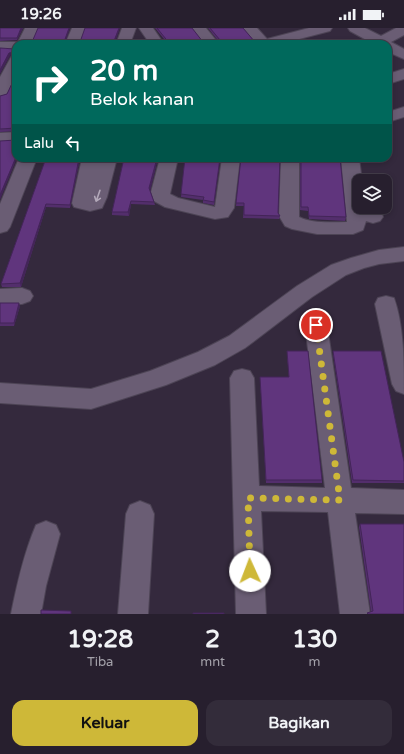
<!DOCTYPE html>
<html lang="id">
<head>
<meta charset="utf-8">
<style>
  :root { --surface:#271f2e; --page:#332c3a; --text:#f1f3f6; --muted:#a4a2aa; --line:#433d4a; --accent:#ceb838 }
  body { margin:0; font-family:"Varela Round",sans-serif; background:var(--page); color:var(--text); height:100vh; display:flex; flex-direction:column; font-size:15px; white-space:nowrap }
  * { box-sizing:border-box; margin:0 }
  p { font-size:13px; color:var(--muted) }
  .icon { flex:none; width:22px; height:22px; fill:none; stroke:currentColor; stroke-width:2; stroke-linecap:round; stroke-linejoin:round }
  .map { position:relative; height:586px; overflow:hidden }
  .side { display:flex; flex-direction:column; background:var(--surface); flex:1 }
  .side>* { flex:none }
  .hud { position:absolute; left:12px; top:12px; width:380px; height:122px; border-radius:12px; box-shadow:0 2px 6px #0003,0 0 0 1px var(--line); background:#00695c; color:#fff; overflow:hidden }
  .buttons { position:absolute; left:352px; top:146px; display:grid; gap:8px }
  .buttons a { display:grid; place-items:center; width:40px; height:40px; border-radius:8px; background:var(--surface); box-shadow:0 2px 6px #0003,0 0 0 1px var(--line); font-size:20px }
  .pin { position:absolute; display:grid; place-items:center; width:34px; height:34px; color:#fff; margin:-17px; border:2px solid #fff; border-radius:50%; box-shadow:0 1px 4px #0007 }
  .me { position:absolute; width:44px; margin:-22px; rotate:358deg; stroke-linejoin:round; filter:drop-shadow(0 0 3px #0008) }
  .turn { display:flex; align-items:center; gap:14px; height:84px; padding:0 12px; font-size:18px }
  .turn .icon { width:52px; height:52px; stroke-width:2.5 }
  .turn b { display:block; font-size:28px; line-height:34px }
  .then { display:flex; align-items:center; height:38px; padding:0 12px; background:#0003; gap:8px; font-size:15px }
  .eta { display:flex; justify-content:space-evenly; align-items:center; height:68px; text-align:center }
  .eta b { font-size:24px; font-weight:700; line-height:28px }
  .cta { display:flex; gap:8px; margin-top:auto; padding:8px 12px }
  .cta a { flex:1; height:46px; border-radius:12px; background:var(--accent); color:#111; font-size:16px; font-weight:700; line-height:46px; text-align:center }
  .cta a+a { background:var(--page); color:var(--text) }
  .status { display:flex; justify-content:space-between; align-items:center; height:28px; padding:0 20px; background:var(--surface); direction:ltr }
  .status svg { height:11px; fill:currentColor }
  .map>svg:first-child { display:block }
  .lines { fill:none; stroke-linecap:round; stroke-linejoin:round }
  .minor-casing { stroke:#4d4455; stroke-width:2 }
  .minor { fill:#6a5d74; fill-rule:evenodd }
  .wall { fill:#532e6c }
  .shaded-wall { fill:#432558 }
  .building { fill:#60357d; stroke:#432558 }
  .oneway { stroke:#b2a8b9 }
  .route { stroke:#ceb838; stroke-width:7; stroke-dasharray:0 12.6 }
</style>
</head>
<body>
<div class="status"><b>19:26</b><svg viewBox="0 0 49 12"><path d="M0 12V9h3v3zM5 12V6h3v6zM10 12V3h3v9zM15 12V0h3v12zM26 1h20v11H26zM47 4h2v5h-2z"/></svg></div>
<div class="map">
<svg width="404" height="586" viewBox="0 0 404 586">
  <rect width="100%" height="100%" fill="#34293d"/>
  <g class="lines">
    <g class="minor-casing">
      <path id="minor" d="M25,0H39L31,16H16V22H0V14H18Z
        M72,0H86L79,16H65Z
        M122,0H136L130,16H116Z
        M139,0H153L164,16H150Z
        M191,0H206L219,16H204Z
        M242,0H257L267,11L309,0H332L330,3L280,16H256Z
        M348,0H365L381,8L396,0H404V7L391,14L404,21V31L388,24V16H371L372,15L350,3Z
        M16,28V48L6,68L0,70V49L11,29Z
        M404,41V51L388,56V46Z
        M404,79V89L388,94V84Z
        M16,104V114L0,115V105Z
        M19,130H37L10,199L7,203L0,205V176Z
        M82,130H117L107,169L102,180L90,183L74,179L72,175Z
        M160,130H178L170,166L178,170L215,179L222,130H240L234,180L228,189L215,191L165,179L154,173L151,164Z
        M281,130H299V189C313,196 331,194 347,194L341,130H359L362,153H359V179H380L383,189L380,193L373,195L366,193L363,202L353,206H317L292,201L285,198L279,188Z
        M404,219V233L379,236L364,240L346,247L312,269L245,320L215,337L166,357L91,381L0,375V355L91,361L150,343L198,324L229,308L297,258L331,237L351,230L379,222Z
        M22,260L30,263L33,268L30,273L22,276L0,277V261Z
        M386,268L394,270C404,298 404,335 404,366L396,363L392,356L375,276L378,270Z
        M316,289L324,291L327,297L351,460L404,462V486L355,485L370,586H340L328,484L261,483L266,586H236L230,350L234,343L242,341L250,343L254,350L259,458L325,460L305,297L308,291Z
        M140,473L150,477L154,486L148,586H118L126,486L130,477Z
        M46,493L56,497L60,506L46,558L41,586H11C17,556 24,525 36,497Z"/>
    </g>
    <use href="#minor" class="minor"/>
  </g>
  <path class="wall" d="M0,0H23L17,12L0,13Z
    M155,0H192L203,14H219L208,0H243L255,14L263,16H168Z
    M16,47V103L0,104V68L7,66Z
    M46,130H80L70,180L46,179L21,259H2L1,256Z
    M124,130H158L150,162L155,177L131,176L129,188L112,187V184Z
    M185,130H220L214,177L203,175V172L181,169Z
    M241,130L278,185L280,188L279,191L243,190L244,178H236Z
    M300,130H340L346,189L345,193L310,191H309L308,183L300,182Z
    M0,275L20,278L14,298H0Z
    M287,323L322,452V455H266L260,349H289L287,326Z
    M333,323L404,434V455H352L333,326Z
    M360,496L404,586H367V585L371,584L359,499Z"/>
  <path class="shaded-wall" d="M21,0H23L17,12V10Z
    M69,0H70L65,16L64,14Z
    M119,0H120L115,15L114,13Z
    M16,24V27L10,28L0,46V42L9,25Z
    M16,129V130H17L0,172V167Z
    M79,130H80L70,180V177Z
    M157,130H158L150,164L149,160Z
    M131,173V176L129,188L128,184Z
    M46,176V179L21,259L20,255Z
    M19,275L20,278L14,298V295Z"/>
  <path class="building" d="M0,0H21L17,10H0Z
    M38,0H69L64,14H80L85,0H119L114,13L116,15H119V16L117,15V16H17V15L32,14Z
    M157,0H192L203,14H220V12L210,0H243L255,14L262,15L263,16H170Z
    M16,18V24L9,25L0,42V20L15,21Z
    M16,47V100L0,101V68L7,66Z
    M16,112V129L0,167V113Z
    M46,130H79L70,177L46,176L20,255L1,256Z
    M124,130H157L149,160L154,174L131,173L128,184H112Z
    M185,130H220L214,174L203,172L204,169L181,166Z
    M241,130H280L278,185L280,188L244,187V175H236Z
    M301,130H340L346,189L311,188H309L308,179H301Z
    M0,275H19L14,295H0Z
    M287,323H308L322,452H266L260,349H289Z
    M333,323H381L404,434V453L353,452Z
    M360,496H404V586H368L367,585L373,583Z
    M41,582L71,583V586H41Z
    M193,585H224V586H193Z"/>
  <defs><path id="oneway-shaft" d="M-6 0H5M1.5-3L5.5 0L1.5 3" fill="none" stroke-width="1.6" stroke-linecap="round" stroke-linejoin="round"/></defs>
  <use class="oneway" href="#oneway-shaft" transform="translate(98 168) rotate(109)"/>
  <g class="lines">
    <path class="route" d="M250,543L248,470L340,472L316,297"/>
  </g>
</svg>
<div class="buttons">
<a><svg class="icon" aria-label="layers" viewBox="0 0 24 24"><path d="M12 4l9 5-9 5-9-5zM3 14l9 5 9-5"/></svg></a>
</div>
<div class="pin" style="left:316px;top:297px;background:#d93025"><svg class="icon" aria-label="arrive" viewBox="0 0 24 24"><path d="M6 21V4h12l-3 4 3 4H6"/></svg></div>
<svg class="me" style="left:250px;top:543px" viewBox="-20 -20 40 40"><circle r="19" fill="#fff"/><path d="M0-13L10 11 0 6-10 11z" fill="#ceb838"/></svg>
<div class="hud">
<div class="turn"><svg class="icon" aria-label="right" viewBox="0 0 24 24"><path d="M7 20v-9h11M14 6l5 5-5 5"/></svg><div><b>20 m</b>Belok kanan</div></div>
<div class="then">Lalu<svg class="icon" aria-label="left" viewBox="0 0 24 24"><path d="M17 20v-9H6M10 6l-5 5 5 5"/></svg></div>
</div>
</div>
<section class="side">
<div class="eta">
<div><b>19:28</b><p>Tiba</p></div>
<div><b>2</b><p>mnt</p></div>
<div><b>130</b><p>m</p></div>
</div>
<div class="cta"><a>Keluar</a><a>Bagikan</a></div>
</section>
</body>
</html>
